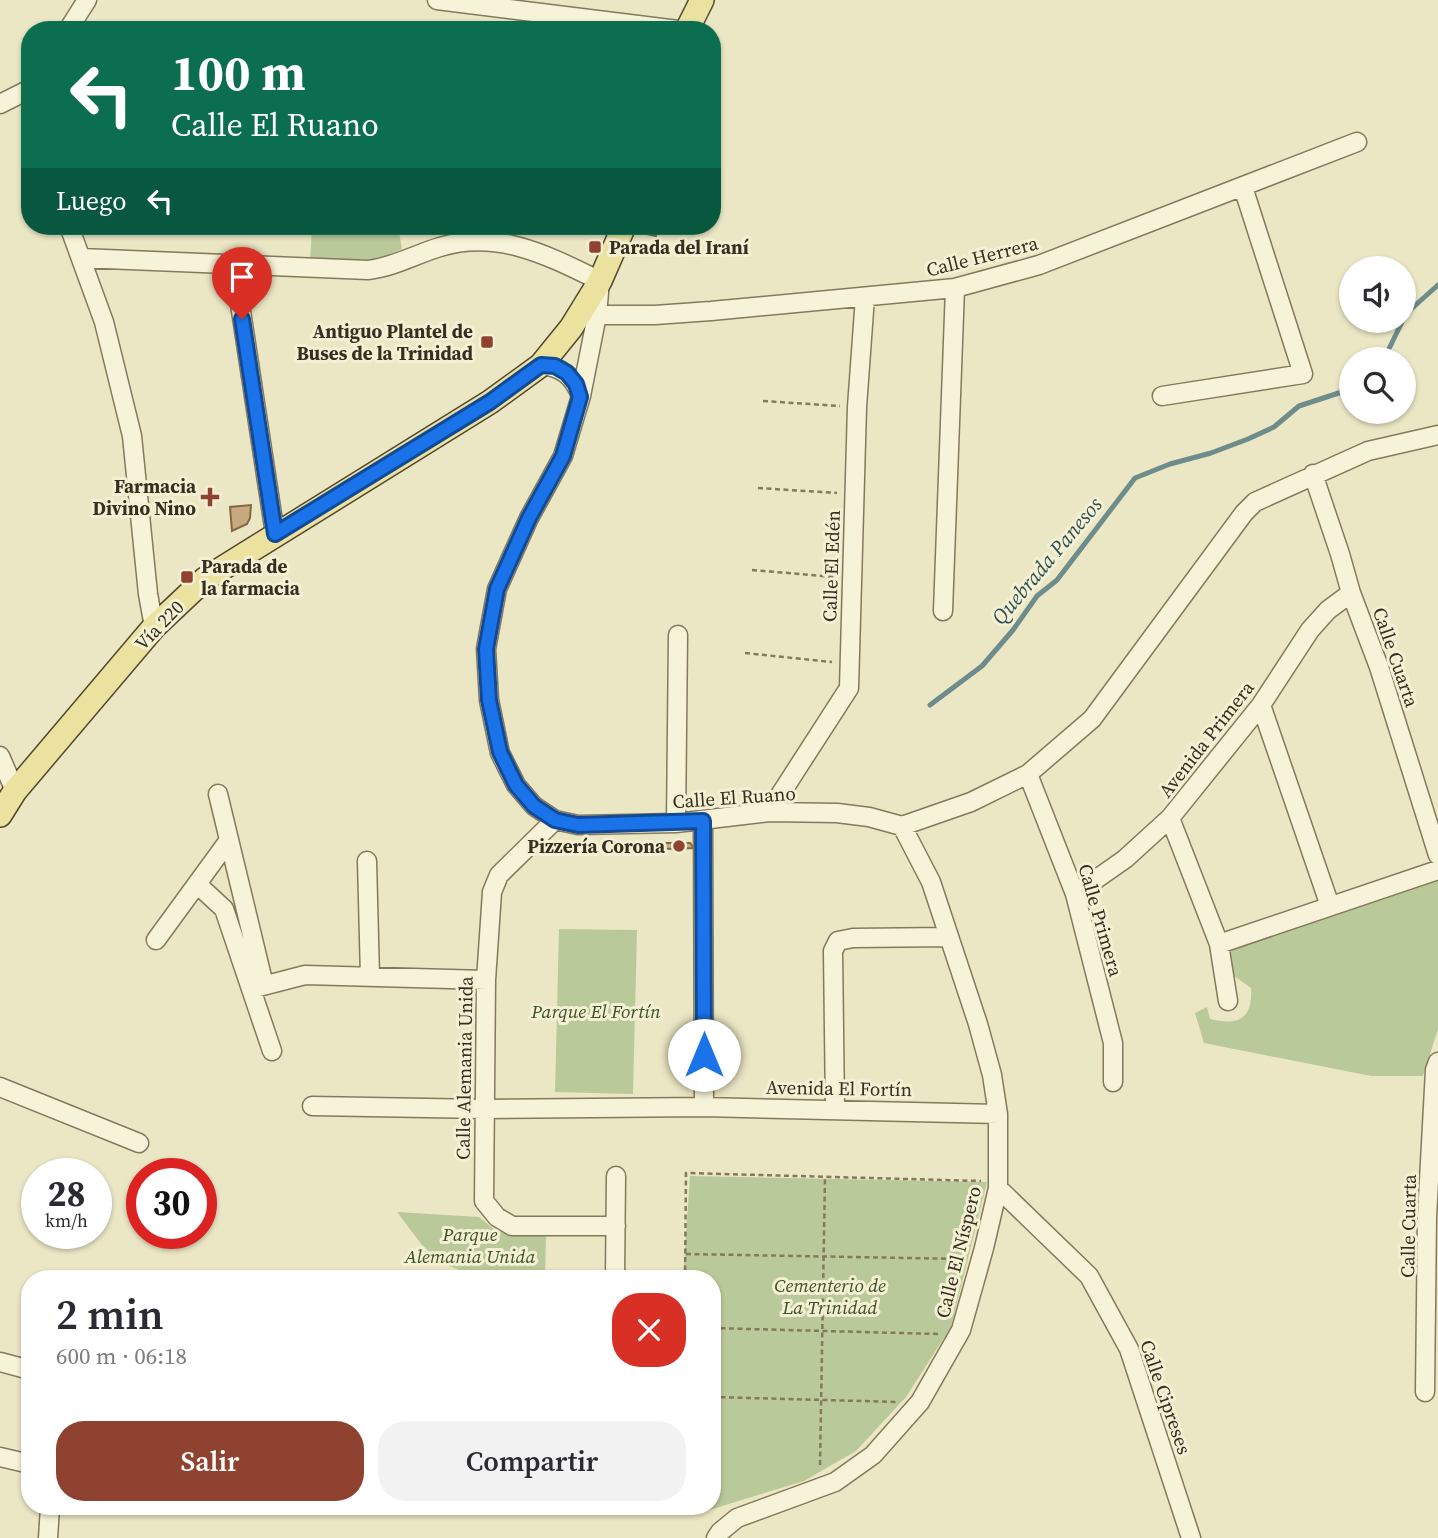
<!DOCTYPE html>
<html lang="es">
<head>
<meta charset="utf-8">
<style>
  :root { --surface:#fff; --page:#f2f2f3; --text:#2b2b33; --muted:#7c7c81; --accent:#904230 }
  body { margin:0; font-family:"Source Serif 4",serif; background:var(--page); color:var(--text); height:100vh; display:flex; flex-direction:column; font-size:26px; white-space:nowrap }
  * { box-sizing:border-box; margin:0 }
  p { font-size:23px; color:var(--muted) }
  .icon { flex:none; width:38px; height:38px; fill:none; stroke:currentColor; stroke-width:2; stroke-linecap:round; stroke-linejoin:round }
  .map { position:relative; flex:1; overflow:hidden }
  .sheet { position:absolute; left:21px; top:1270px; width:700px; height:245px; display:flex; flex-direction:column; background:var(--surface); border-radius:28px; box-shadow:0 2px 5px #0004 }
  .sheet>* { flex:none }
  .banner { position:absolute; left:21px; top:21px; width:700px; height:214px; border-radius:28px; box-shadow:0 2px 5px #0004; background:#0b6e4f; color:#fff; overflow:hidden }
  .buttons { position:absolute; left:1339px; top:256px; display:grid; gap:14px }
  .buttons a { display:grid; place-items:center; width:77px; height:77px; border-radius:50%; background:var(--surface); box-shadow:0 2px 5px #0004; font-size:35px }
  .speed { position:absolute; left:21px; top:1158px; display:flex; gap:14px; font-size:35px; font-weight:700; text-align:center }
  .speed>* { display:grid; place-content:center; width:91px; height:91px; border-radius:50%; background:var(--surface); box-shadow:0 2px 5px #0004; line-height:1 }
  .speed small { font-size:18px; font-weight:400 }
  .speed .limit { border:10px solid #d22; background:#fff; color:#111 }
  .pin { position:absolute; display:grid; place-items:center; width:60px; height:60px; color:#fff; margin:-72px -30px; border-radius:50% 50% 50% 0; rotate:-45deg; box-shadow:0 0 7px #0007 }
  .pin .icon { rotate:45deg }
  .me { position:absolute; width:77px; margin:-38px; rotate:0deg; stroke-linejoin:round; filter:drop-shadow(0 0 5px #0008) }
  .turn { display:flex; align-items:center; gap:24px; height:147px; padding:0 35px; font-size:32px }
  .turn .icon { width:91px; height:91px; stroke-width:2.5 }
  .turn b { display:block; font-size:49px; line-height:60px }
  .then { display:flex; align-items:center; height:66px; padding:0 35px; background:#0003; gap:14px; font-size:26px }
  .round { display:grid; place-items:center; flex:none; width:74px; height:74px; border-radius:28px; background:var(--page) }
  .head { display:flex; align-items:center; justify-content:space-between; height:119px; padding:0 35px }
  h1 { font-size:42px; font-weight:600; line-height:52px }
  .button { display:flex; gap:14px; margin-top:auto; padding:14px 35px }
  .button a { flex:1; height:80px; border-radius:28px; background:var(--accent); color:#fff; font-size:28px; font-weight:600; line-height:80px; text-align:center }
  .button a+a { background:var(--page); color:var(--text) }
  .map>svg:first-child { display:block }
  .green { fill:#bac999 }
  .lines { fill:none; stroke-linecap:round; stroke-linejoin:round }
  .stream { stroke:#6e8c8b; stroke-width:5 }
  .building { fill:#c7aa7d; stroke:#826844; stroke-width:2 }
  .minor-casing { stroke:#85795c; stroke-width:21 }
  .major-casing { stroke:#534730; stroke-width:26 }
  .path { stroke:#85795c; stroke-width:2.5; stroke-dasharray:5 3.5; stroke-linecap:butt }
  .minor { stroke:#f6f3d8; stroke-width:18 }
  .major { stroke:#ece29f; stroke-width:23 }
  .route-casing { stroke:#114b97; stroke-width:18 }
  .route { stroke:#1a73e8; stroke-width:12 }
  .poi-dot { fill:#904230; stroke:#f3f0d4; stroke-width:2.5 }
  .labels { text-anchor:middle; stroke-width:6; stroke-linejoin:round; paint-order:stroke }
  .poi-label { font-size:19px; font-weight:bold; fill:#362e1f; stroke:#f3f0d4; text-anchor:end }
  .street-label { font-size:19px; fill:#362e1f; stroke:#f3f0d4 }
  .park-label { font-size:19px; font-style:italic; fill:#3f5127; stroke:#f3f0d4 }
  .water-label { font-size:21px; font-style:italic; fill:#2f5055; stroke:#f3f0d4 }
</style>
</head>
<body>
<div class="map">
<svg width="1438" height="1538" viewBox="0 0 1438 1538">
  <rect width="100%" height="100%" fill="#ebe7c5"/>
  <path class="green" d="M312,226H398L402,249C366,265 348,265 310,262Z
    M1438,878V1029L1423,1076H1371L1204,1043L1195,1013L1207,1007L1210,1019C1238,1026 1253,1019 1251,988L1234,976L1229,949Z
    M559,929L637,930L633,1094L555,1092Z
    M690,1176L987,1182L951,1327L906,1397L856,1451L804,1481L706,1511L702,1507H712V1279H683Z
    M397,1212L479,1217L494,1229L506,1234L546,1236L545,1279H484L441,1263L422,1245Z"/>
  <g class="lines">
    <path class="stream" d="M1404,319L1410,310L1438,285
      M1384,359L1403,320
      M930,705L982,666L1013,630L1037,596L1057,580L1135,478L1170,464L1211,453L1248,439L1274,427L1299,406L1351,389"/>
  </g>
  <path class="building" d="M644,226H658L656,236L642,233Z
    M251,505L250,518L247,524L232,531L230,507Z
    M665,843H690L694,848L665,849Z"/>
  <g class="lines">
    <g class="minor-casing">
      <path id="minor" d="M437,0L678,30
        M68,30L87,0
        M0,104L30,89
        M69,226L104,322L132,436L148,594L154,627
        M81,258L368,270C394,267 416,254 440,247C498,229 549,256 600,281L597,315L581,396L563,456L529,518L497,589L486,649L489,700L500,753L516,785L534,806L555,820L578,825L676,823L769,812L837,813L869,817L902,826L971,802L1028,774L1092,719L1244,513L1255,502L1368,451L1438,435
        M234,265L275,534
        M597,315H655L711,311L955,288L1039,265L1357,142
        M541,365C562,367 573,376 581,396
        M1162,396L1303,374L1243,187
        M1313,474L1340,554L1351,593L1379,667L1438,855
        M943,611L955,288
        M1261,705L1330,906
        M0,756L15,791
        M1028,774L1075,894L1113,1043V1082
        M218,794L264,985
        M769,812L849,688L857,407L865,297
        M1170,818L1219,944L1228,1001
        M555,820L499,875L492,892L486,980L484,1201L497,1217L512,1226H616
        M703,821L704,1107
        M676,823L678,635
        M367,861L370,977
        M197,884L224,909L272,1051
        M1075,894L1125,859L1170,818L1261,705L1310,630L1328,610L1351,593
        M156,940L229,840
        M1219,944L1438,870
        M251,989L305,975L486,980
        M0,1087L139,1143
        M312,1106L484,1109L704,1107L998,1114
        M835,1109L833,951L838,941L853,938L949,937
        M998,1188L1089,1276L1129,1349L1191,1538
        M615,1279L616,1176
        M0,1362L30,1370
        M1425,1392L1427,1217L1435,1070L1438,1062
        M0,1457L30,1464
        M48,1538L50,1507
        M716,1538L720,1532L737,1518L835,1482L873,1455L920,1402L961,1330L984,1248L998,1188V1114L992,1075L978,1024L931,882L902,826"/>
    </g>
    <g class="major-casing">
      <path id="major" d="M687,30L702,0
        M0,815L15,791L154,627L205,579L490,402L541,365L571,328L600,281L624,226"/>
    </g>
    <path class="path" d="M763,401L840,406
      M758,488L837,493
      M752,570L835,577
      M745,653L832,662
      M686,1254L963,1259
      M685,1279L686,1173L981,1181
      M712,1328L938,1334
      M712,1397L899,1402
      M820,1465L825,1177"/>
    <use href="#minor" class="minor"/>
    <use href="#major" class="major"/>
  </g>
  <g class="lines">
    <g class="route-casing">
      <path id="route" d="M242,319L275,534L490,402L541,365L555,366L567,373L576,384L580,397L563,456L529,518L497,589L486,649L489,700L500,752L516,785L534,806L555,820L578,825L703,821L704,1055"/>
    </g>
    <use href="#route" class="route"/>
  </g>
  <g class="poi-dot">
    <rect x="588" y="240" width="14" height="14" rx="3.5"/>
    <rect x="480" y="335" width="14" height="14" rx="3.5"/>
    <path d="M206.5 486.5h7v7h7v7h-7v7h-7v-7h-7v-7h7z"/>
    <rect x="180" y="570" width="14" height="14" rx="3.5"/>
    <circle cx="679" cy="846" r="7"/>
  </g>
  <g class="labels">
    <g class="poi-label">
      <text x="609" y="254" text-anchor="start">Parada del Iraní</text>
      <text x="473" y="338">Antiguo Plantel de<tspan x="473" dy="22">Buses de la Trinidad</tspan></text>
      <text x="196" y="493">Farmacia<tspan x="196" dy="22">Divino Nino</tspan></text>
      <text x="201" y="573" text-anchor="start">Parada de<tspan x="201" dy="22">la farmacia</tspan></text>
      <text x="665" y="853">Pizzería Corona</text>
    </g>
    <g class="street-label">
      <text transform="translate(982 256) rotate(-14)" y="7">Calle Herrera</text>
      <text transform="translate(831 566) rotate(-88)" y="7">Calle El Edén</text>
      <text transform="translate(159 625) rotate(-46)" y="7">Vía 220</text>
      <text transform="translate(1396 657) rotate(71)" y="7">Calle Cuarta</text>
      <text transform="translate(1206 739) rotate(-52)" y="7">Avenida Primera</text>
      <text transform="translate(734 797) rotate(-4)" y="7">Calle El Ruano</text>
      <text transform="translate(1101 920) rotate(74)" y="7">Calle Primera</text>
      <text transform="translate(464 1068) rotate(-89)" y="7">Calle Alemania Unida</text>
      <text transform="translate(839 1088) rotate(1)" y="7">Avenida El Fortín</text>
      <text transform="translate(1408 1226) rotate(-89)" y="7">Calle Cuarta</text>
      <text transform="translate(958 1252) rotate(-76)" y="7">Calle El Níspero</text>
      <text transform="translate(1166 1397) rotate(71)" y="7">Calle Cipreses</text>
    </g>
    <g class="park-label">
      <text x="596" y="1018">Parque El Fortín</text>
      <text x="470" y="1241">Parque<tspan x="470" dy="22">Alemania Unida</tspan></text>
      <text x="830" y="1292">Cementerio de<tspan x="830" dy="22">La Trinidad</tspan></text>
    </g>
    <g class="water-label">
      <text transform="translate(1047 561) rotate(-50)" y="7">Quebrada Panesos</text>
    </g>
  </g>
</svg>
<div class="buttons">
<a><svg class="icon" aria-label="sound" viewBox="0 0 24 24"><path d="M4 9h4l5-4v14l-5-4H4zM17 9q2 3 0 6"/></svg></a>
<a><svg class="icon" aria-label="search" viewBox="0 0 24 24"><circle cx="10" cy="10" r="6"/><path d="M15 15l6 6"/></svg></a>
</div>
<div class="speed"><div>28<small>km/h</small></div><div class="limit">30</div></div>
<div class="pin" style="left:242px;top:319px;background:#d93025"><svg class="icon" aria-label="arrive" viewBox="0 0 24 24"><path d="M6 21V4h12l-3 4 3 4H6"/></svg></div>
<svg class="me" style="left:704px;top:1055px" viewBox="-20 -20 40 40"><circle r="19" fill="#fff"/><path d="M0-13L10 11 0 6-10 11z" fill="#1a73e8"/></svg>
<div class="banner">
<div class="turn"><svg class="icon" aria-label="left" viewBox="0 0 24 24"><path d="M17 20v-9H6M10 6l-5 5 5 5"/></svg><div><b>100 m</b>Calle El Ruano</div></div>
<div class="then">Luego<svg class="icon" aria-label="left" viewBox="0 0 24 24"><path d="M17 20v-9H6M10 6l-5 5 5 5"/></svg></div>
</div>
<section class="sheet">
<div class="head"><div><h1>2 min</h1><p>600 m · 06:18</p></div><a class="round" style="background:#d93025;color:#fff"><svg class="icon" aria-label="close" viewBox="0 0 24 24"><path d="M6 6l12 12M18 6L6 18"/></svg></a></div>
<div class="button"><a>Salir</a><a>Compartir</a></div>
</section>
</div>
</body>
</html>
